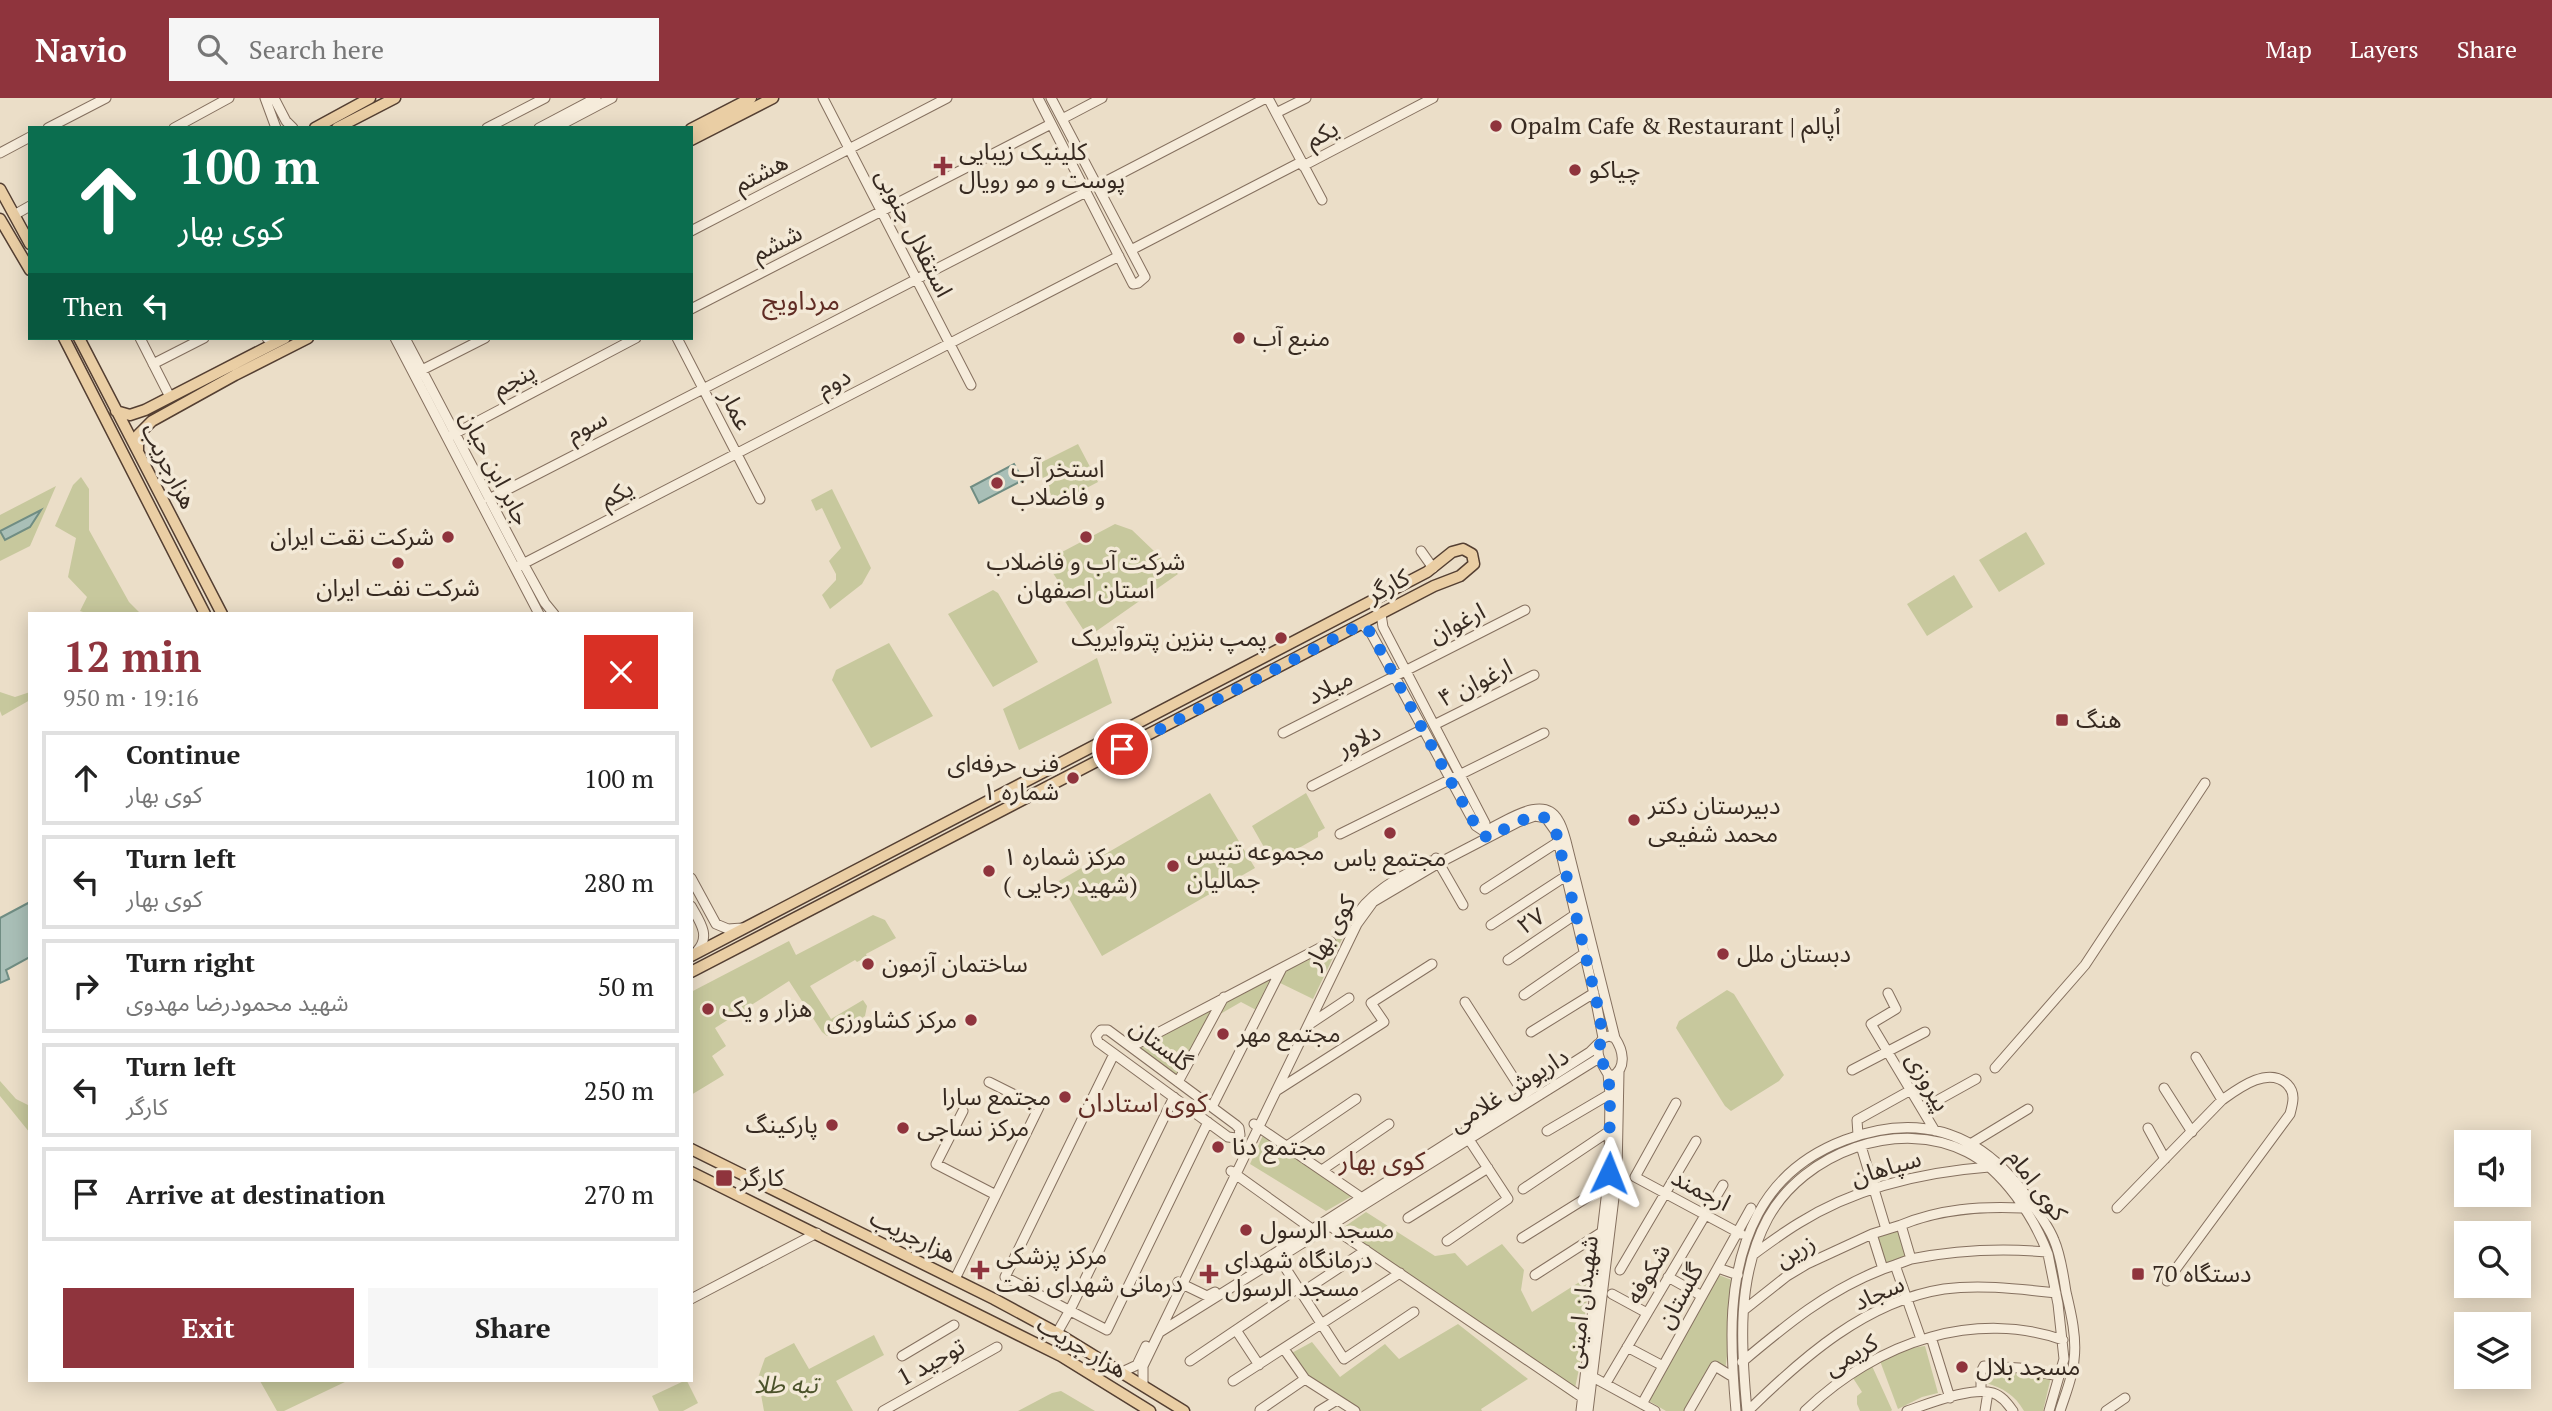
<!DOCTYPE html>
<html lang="en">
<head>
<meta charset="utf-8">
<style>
  :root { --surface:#fff; --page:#f6f6f6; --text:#222; --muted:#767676; --line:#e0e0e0; --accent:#8f343d }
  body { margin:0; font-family:"PT Serif","Noto Sans Arabic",serif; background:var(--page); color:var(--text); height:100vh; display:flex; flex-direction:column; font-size:26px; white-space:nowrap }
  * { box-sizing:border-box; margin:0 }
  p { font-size:23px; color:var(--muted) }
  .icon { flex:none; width:38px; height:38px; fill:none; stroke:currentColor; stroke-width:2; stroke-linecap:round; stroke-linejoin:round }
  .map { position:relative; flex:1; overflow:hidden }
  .panel { position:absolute; left:28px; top:514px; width:665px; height:770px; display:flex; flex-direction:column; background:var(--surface); border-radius:0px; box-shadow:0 4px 18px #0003 }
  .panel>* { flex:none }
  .top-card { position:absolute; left:28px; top:28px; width:665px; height:214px; border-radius:0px; box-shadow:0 4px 18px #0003; background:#0b6e4f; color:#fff; overflow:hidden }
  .buttons { position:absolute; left:2454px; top:1032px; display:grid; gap:14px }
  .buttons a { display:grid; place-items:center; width:77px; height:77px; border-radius:0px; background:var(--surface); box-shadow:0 4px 18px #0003; font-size:35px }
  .pin { position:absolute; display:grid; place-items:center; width:60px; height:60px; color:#fff; margin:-30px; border:4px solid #fff; border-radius:50%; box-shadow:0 2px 7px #0007 }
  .me { position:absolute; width:77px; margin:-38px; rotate:2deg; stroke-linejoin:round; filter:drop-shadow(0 0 5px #0008) }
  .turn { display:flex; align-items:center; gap:24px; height:147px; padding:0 35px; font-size:32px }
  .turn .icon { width:91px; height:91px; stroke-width:2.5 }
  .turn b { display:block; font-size:49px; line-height:60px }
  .then { display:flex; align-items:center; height:66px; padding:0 35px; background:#0003; gap:14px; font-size:26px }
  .round { display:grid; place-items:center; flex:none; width:74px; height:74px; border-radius:0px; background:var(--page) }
  .summary { display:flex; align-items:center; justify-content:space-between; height:119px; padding:0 35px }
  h1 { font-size:42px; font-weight:600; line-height:52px; color:var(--accent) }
  .button { display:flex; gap:14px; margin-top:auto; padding:14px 35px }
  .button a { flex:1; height:80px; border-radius:0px; background:var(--accent); color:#fff; font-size:28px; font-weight:600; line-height:80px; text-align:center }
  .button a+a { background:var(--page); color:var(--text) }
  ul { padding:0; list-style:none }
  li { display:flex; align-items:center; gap:21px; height:94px; margin:0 14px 10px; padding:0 21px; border:4px solid var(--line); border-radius:0px }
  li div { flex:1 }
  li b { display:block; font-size:26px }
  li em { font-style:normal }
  header { display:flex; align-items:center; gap:42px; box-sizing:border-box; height:98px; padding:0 35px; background:var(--accent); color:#fff }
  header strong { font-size:33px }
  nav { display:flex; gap:38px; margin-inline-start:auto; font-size:24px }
  .search { width:490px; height:63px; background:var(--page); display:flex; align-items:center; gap:18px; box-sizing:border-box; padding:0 24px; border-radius:0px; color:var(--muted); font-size:26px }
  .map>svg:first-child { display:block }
  .green { fill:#c7c89d }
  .water { fill:#a9bfb7; stroke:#708d83; stroke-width:2 }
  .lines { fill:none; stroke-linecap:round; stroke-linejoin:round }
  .minor-casing { stroke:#85705f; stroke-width:11 }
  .major-casing { stroke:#543f32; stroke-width:13 }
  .minor { stroke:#f6ecdb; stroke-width:9 }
  .major { stroke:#eacea4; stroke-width:10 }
  .route { stroke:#1a73e8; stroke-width:12; stroke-dasharray:0 21.6 }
  .poi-dot { fill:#8f343d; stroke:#f3e9d7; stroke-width:2.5 }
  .labels { text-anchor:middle; stroke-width:7; stroke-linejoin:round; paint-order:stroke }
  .poi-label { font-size:24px; fill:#372a21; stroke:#f3e9d7; text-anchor:start }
  .street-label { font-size:24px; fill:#372a21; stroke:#f3e9d7 }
  .park-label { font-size:24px; font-style:italic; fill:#4b522a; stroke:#f3e9d7 }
  .neighbourhood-label { font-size:26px; fill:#602c24; stroke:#f3e9d7 }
</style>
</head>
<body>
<header>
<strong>Navio</strong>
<div class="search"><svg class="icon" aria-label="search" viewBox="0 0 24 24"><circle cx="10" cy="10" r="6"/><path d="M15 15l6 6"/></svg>Search here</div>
<nav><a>Map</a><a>Layers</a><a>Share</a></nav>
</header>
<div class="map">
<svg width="2552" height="1313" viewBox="0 0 2552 1313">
  <rect width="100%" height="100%" fill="#ebdec8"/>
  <path class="green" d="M1078,346L1098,384L1056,406L1036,367Z
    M81,379L89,391V432L129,504L141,516H89L80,513L87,499L68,479L76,440L55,428L73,387Z
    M56,388L30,448L0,463V417Z
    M832,391L871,470L862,486L830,511L822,497L836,482V476L829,463L841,450L822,410L816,413L811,402Z
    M1115,426L1132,432L1178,476L1088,539L1064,502L1068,498L1045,463Z
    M2026,434L2045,466L1999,494L1979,462Z
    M1954,477L1973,509L1927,538L1907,506Z
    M993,492L998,495L1038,564L993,589L948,516Z
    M889,545L933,618L871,650L832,582L836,572Z
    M1097,560L1112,605L1019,652L1003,611Z
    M0,594L15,599L30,594V602L2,618L0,613Z
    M1210,695L1255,770L1102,858L1059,783Z
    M1306,695L1325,730L1318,734V739L1273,765L1252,728Z
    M873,817L885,822L896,840L866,856L867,859L857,864L855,862L810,888L831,921L863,902L867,908L865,918L833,938H827L822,934L789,883L715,930L726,948L712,958L724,977L691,997V894L789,843L796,857Z
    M1344,837L1313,901L1276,883L1260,914L1241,904L1222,915H1218L1178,984L1131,949Z
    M1727,892L1734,896L1784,977L1779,983L1731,1013L1725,1008L1676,930L1679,923Z
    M0,983L16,1001L30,1008V1035L0,998Z
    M1264,1035L1354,1097L1326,1113L1250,1066Z
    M1366,1114L1435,1158L1455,1155L1467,1168L1502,1146L1524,1172L1521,1192L1532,1214L1589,1178L1580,1266L1573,1300L1347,1141L1344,1129Z
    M1899,1130L1908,1159L1884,1168L1875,1138Z
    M1716,1176L1737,1184L1725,1273L1708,1274L1684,1313H1666L1649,1303Z
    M1458,1226L1528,1281L1481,1311L1482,1313H1359L1300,1275L1288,1257L1312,1244L1340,1279L1385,1246L1399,1261Z
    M874,1237L884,1257L836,1283L853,1313H764L758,1280L765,1260L794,1245L809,1271Z
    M1925,1248L1938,1295L1922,1299L1898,1311L1880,1263L1912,1250Z
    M1872,1268L1892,1312L1891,1313H1860L1857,1306V1298L1862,1294L1853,1280Z
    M1986,1269L2051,1279L2043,1313H2024C2015,1297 2003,1290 1986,1285Z
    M260,1283H347L284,1313H277Z
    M684,1283H687L698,1305L683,1313H659L652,1298Z
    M1061,1293L1095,1313H1018L1052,1295Z"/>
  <path class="water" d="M1014,366L1023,382L979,405L971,389Z
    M41,412L30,429L5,442L0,433Z
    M30,804V859L6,872L9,881L0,885V820Z"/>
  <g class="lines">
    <g class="minor-casing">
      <path id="minor" d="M265,0L276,30
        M274,0L286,23L293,30
        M823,0L971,287
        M1038,0L1133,186L1138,185L1145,179L1051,0
        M1268,0L1322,102
        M1276,15L1306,0
        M1062,21L1102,0
        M48,30L106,0
        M174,30L229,0
        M487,30L545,0
        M539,30L596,0
        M555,30L612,0
        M0,55L30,39
        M1303,68L1433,0
        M1097,88L1266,0
        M14,117L30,108
        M691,133L947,0
        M1131,152L1301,64
        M691,211L1051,26
        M140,240L170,299
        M267,240L268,241
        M395,240L539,516
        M405,240L523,465L545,505L554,516
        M677,240L760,401
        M153,266L204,240
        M418,274L485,240
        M452,337L636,240
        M489,401L1086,94
        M1421,453L1433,470
        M515,470L1119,158
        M1381,516L1383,529L1485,725L1486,740
        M1362,526L1371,535L1476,728L1485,734
        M1434,627L1534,577
        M1283,635L1525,512
        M1312,688L1423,631
        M1493,729C1510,721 1544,697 1558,722C1562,728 1564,736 1566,743L1615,940
        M1340,736L1544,635
        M1436,760L1463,807
        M691,780L716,826L728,831L742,830
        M1485,791L1558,744
        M691,808C700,824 711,838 697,853
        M1353,823C1369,793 1402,778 1431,763
        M1491,827L1566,778
        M1508,862L1576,816
        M1888,895L1896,911L1871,926L1935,1033
        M1524,897L1585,855
        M1465,904L1524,996
        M1310,926L1349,900
        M1101,932H1108L1236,1027L1239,1030L1240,1037L1236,1040L1228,1039L1098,944L1096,938Z
        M1531,934L1594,895
        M1131,949L1331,844
        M1114,956L1005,1179L1107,1232L1208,1024
        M2196,959L2222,1002
        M1995,970L2085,867L2205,685
        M1852,972L1925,934
        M1178,984L1224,899
        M2164,990L2192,1034
        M1276,993L1384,924L1371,905L1432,866
        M1676,1005L1635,1079L1741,1136
        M1212,1009L1282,870
        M1922,1011L1976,981
        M963,1013L936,1066L996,1097
        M1254,1026L1362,1100
        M2148,1030L2165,1061
        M1547,1033L1610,996
        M1858,1037L1857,1022L1911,992
        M1972,1045L2028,1011
        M1287,1048L1356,1001
        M1861,1048L1886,1131
        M1322,1072L1389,1026
        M1231,1073L1312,1131
        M1523,1091L1611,1032
        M2117,1110L2222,1002C2239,990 2268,968 2287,986C2296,995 2293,1005 2290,1016L2167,1183
        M1408,1120L1488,1070
        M1901,1127C1940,1111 1980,1108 2022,1110
        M1330,1128L1583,1300
        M1522,1140L1607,1087
        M1447,1143L1508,1101L1468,1040
        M1754,1156C1769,1145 1784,1134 1799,1125C1855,1090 1923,1074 1989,1069
        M1279,1160L1344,1261L1414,1214
        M1911,1161C1957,1152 2001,1150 2047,1154
        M1895,1167L1883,1171L1872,1136L1901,1127L1911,1161L1895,1167L1921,1241
        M1718,1170L1738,1177
        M1250,1171L1590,954L1598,946
        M1620,1172L1696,1043
        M1535,1177L1602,1134
        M1668,1179L1702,1198
        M955,1181L1039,1009L989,984
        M1178,1184L1207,1198L1215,1194
        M1301,1195L1366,1152
        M1612,1196L1647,1215
        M691,1201L817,1135
        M1744,1212L1787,1178L1807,1166L1872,1136
        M1236,1232L1259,1267
        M1160,1234L1599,960
        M1057,1235L1070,1212L1174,999
        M1931,1239C1974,1227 2021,1227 2063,1242
        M1627,1249L1663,1268
        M1284,1251L1305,1281L1355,1313
        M902,1258L954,1227
        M1190,1263L1298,1190
        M1742,1264C1786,1227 1828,1192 1883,1171
        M1122,1274L1137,1267L1146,1248
        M1589,1277L1655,1313
        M1233,1283L1400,1175
        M1606,1285L1723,1087
        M1143,1287V1268L1357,826L1373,804L1439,765L1518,724L1535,718L1546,720L1556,734L1597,909L1603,940C1593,953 1600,963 1608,976L1613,978C1627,969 1623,952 1615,940L1609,938L1603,940
        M1981,1293V1274L1984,1268L2019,1270L2059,1278
        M1642,1306L1751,1110
        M1260,1312L1305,1281
        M883,1313L997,1249
        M1319,1313L1337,1302
        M1581,1313L1609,1075L1610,996L1608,976
        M1588,1313L1617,1075L1619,974
        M1689,1313L1715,1268L1733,1279
        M1736,1313C1730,1247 1726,1176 1758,1116C1777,1080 1808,1056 1845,1042C1925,1012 1986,1038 2032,1106C2040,1117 2049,1129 2054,1142C2061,1158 2063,1176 2066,1194C2071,1215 2077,1240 2074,1262C2073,1279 2065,1297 2060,1313
        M1747,1313C1741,1249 1736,1179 1768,1120C1804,1055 1898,1019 1967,1054C2003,1072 2034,1119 2048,1156L2058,1206L2064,1261L2049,1313
        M1748,1313C1802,1260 1866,1203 1944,1191C1981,1186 2019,1191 2056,1195
        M1805,1313C1840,1279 1884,1252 1931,1239L1950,1300
        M1907,1313C1928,1306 1972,1288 1993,1295C2002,1298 2007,1305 2013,1313
        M1985,1313L1988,1294
        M2106,1313L2125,1300"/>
    </g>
    <g class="major-casing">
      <path id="major" d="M315,30L370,0
        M337,30L395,0
        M691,31L751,0
        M691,42L773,0
        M0,91L30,146
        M0,121L30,172
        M64,240L205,516
        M79,240L222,516
        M116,313L130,317L145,312L285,240
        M138,352V337L152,323L235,277L308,240
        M691,858L1427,474L1452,454L1463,451L1472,456L1474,466L1460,478L1434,488L691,874
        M691,1051L994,1201L1057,1235L1184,1313
        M691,1074L1061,1258L1150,1313"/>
    </g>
    <use href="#minor" class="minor"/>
    <use href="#major" class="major"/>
  </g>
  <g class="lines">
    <path class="route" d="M1122,651L1362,526L1371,535L1450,682L1476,728L1485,734L1486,740L1529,719L1539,718L1546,720L1556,734L1598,909L1603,940L1597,953L1608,976L1610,996L1609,1075"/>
  </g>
  <g class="poi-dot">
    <circle cx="1496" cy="28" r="7"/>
    <path d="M939.5 57.5h7v7h7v7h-7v7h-7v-7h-7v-7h7z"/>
    <circle cx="1575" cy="72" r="7"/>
    <circle cx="1239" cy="240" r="7"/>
    <circle cx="997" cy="385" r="7"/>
    <circle cx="448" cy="439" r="7"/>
    <circle cx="1086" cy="439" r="7"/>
    <circle cx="398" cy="465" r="7"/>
    <circle cx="1281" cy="540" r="7"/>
    <rect x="2055" y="615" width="14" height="14" rx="3.5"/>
    <circle cx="1073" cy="680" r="7"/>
    <circle cx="1634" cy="722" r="7"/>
    <circle cx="1390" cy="735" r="7"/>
    <circle cx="1173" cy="768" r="7"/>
    <circle cx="989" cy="773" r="7"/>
    <circle cx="1723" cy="856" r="7"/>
    <circle cx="868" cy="866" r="7"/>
    <circle cx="708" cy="911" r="7"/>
    <circle cx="971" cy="922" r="7"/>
    <circle cx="1223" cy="936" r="7"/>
    <circle cx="1065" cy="999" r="7"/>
    <circle cx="832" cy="1027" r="7"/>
    <circle cx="903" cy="1030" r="7"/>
    <circle cx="1218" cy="1049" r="7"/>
    <rect x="715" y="1071" width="18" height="18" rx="3.5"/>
    <circle cx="1246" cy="1132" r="7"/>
    <path d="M976.5 1161.5h7v7h7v7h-7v7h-7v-7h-7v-7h7z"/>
    <path d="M1205.5 1165.5h7v7h7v7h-7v7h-7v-7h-7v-7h7z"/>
    <rect x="2131" y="1169" width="14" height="14" rx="3.5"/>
    <circle cx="1962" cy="1269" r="7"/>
  </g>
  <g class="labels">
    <g class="poi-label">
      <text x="1510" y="36">Opalm Cafe &amp; Restaurant | اُپالم</text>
      <text x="959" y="62">کلینیک زیبایی<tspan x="959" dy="28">پوست و مو رویال</tspan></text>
      <text x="1589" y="80">چیاکو</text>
      <text x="1253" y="248">منبع آب</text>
      <text x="1011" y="379">استخر آب<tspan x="1011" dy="28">و فاضلاب</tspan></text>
      <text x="434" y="447" text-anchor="end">شرکت نقت ایران</text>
      <text x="1086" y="472" text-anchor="middle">شرکت آب و فاضلاب<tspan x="1086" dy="28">استان اصفهان</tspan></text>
      <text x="398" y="498" text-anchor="middle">شرکت نفت ایران</text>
      <text x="1267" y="548" text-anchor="end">پمپ بنزین پتروآیریک</text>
      <text x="2076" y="630">هنگ</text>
      <text x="1059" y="674" text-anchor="end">فنی حرفه‌ای<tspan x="1059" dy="28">شماره ۱</tspan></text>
      <text x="1648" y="716">دبیرستان دکتر<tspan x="1648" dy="28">محمد شفیعی</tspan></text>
      <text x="1187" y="762">مجموعه تنیس<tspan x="1187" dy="28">جمالیان</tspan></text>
      <text x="1003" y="767">مرکز شماره ۱<tspan x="1003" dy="28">( شهید رجایی)</tspan></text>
      <text x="1390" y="768" text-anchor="middle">مجتمع یاس</text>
      <text x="1737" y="864">دبستان ملل</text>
      <text x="882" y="874">ساختمان آزمون</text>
      <text x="722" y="919">هزار و یک</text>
      <text x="957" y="930" text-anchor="end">مرکز کشاورزی</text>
      <text x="1237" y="944">مجتمع مهر</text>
      <text x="1051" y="1007" text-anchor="end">مجتمع سارا</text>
      <text x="818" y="1035" text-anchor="end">پارکینگ</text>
      <text x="917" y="1038">مرکز نساجی</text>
      <text x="1232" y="1057">مجتمع دنا</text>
      <text x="740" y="1088">کارگر</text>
      <text x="1260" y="1140">مسجد الرسول</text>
      <text x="996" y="1166">مرکز پزشکی<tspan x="996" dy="28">درمانی شهدای نفت</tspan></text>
      <text x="1225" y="1170">درمانگاه شهدای<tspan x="1225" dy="28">مسجد الرسول</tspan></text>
      <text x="2152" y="1184">70 دستگاه</text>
      <text x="1976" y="1277">مسجد بلال</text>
    </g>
    <g class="street-label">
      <text transform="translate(1322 36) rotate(-28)" y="8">یکم</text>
      <text transform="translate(761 75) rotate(-27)" y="8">هشتم</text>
      <text transform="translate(914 135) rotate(63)" y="8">استقلال جنوبی</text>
      <text transform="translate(777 145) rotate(-27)" y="8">ششم</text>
      <text transform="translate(514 282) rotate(-28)" y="8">پنجم</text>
      <text transform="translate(834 284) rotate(-27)" y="8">دوم</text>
      <text transform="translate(736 312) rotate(63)" y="8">عمار</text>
      <text transform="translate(587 328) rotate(-27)" y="8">سوم</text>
      <text transform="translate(169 368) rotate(63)" y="8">هزارجریب</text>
      <text transform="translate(495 370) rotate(63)" y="8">جابر ابن حیان</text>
      <text transform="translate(617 396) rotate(-27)" y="8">یکم</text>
      <text transform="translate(1388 488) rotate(-28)" y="8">کارگر</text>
      <text transform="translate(1457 525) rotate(-27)" y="8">ارغوان</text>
      <text transform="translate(1475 585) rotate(-26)" y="8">ارغوان ۴</text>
      <text transform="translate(1330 589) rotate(-27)" y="8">میلاد</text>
      <text transform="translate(1359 642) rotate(-27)" y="8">دلاور</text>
      <text transform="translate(1531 823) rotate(-34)" y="8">۲۷</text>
      <text transform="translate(1330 834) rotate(-61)" y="8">کوی بهار</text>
      <text transform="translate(1161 947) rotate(37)" y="8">گلستان</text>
      <text transform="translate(1928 984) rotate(60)" y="8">پیروزی</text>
      <text transform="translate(1509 992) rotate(-32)" y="8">داریوش غلامی</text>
      <text transform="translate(1886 1070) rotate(-17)" y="8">سپاهان</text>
      <text transform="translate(2037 1087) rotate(53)" y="8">کوی امام</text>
      <text transform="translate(1701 1092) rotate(28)" y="8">ارجمند</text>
      <text transform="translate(913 1138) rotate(26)" y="8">هزارجریب</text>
      <text transform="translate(1795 1153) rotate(-31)" y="8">زرین</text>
      <text transform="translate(1648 1176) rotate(-60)" y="8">شکوفه</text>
      <text transform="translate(1879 1195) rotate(-24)" y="8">سجاد</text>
      <text transform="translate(1680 1198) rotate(-61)" y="8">گلستان</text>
      <text transform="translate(1582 1204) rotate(-83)" y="8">شهیدان امینی</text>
      <text transform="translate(1082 1249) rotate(30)" y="8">هزار جریب</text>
      <text transform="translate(1851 1257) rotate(-31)" y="8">کریمی</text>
      <text transform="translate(931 1264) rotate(-29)" y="8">توحید 1</text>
    </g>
    <g class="park-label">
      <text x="786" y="1295">تبه طلا</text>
    </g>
    <g class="neighbourhood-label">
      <text x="801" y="212">مرداویج</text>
      <text x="1143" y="1014">کوی استادان</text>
      <text x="1382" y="1072">کوی بهار</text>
    </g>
  </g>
</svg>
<div class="buttons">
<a><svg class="icon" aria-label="sound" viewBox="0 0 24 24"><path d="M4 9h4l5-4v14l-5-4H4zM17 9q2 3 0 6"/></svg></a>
<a><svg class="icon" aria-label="search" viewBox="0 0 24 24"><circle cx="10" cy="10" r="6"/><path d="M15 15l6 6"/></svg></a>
<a><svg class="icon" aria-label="layers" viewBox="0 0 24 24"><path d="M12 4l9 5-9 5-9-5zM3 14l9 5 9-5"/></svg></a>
</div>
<div class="pin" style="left:1122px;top:651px;background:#d93025"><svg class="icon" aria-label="arrive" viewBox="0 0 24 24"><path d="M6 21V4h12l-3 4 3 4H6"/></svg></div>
<svg class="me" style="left:1609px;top:1075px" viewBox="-20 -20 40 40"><path d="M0-17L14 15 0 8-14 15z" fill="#1a73e8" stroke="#fff" stroke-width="4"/></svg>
<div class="top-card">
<div class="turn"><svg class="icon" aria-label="ahead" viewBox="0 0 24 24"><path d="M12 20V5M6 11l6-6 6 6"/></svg><div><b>100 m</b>کوی بهار</div></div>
<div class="then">Then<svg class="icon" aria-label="left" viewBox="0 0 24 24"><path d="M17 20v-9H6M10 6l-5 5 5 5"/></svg></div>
</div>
<section class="panel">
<div class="summary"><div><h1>12 min</h1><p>950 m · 19:16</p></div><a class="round" style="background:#d93025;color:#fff"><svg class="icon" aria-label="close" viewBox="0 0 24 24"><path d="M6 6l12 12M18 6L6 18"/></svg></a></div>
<ul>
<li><svg class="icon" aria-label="ahead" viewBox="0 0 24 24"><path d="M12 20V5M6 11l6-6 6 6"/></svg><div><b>Continue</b><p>کوی بهار</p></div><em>100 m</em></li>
<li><svg class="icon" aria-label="left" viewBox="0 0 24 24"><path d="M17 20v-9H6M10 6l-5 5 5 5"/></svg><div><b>Turn left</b><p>کوی بهار</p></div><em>280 m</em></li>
<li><svg class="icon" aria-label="right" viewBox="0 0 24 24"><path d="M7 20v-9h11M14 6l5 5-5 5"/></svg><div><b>Turn right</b><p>شهید محمودرضا مهدوی</p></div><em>50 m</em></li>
<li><svg class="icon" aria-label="left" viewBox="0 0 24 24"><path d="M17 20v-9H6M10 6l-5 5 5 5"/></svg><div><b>Turn left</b><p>کارگر</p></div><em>250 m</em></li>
<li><svg class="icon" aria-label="arrive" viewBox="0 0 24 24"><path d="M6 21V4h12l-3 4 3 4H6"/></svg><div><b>Arrive at destination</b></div><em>270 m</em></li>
</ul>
<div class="button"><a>Exit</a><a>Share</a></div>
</section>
</div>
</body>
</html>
